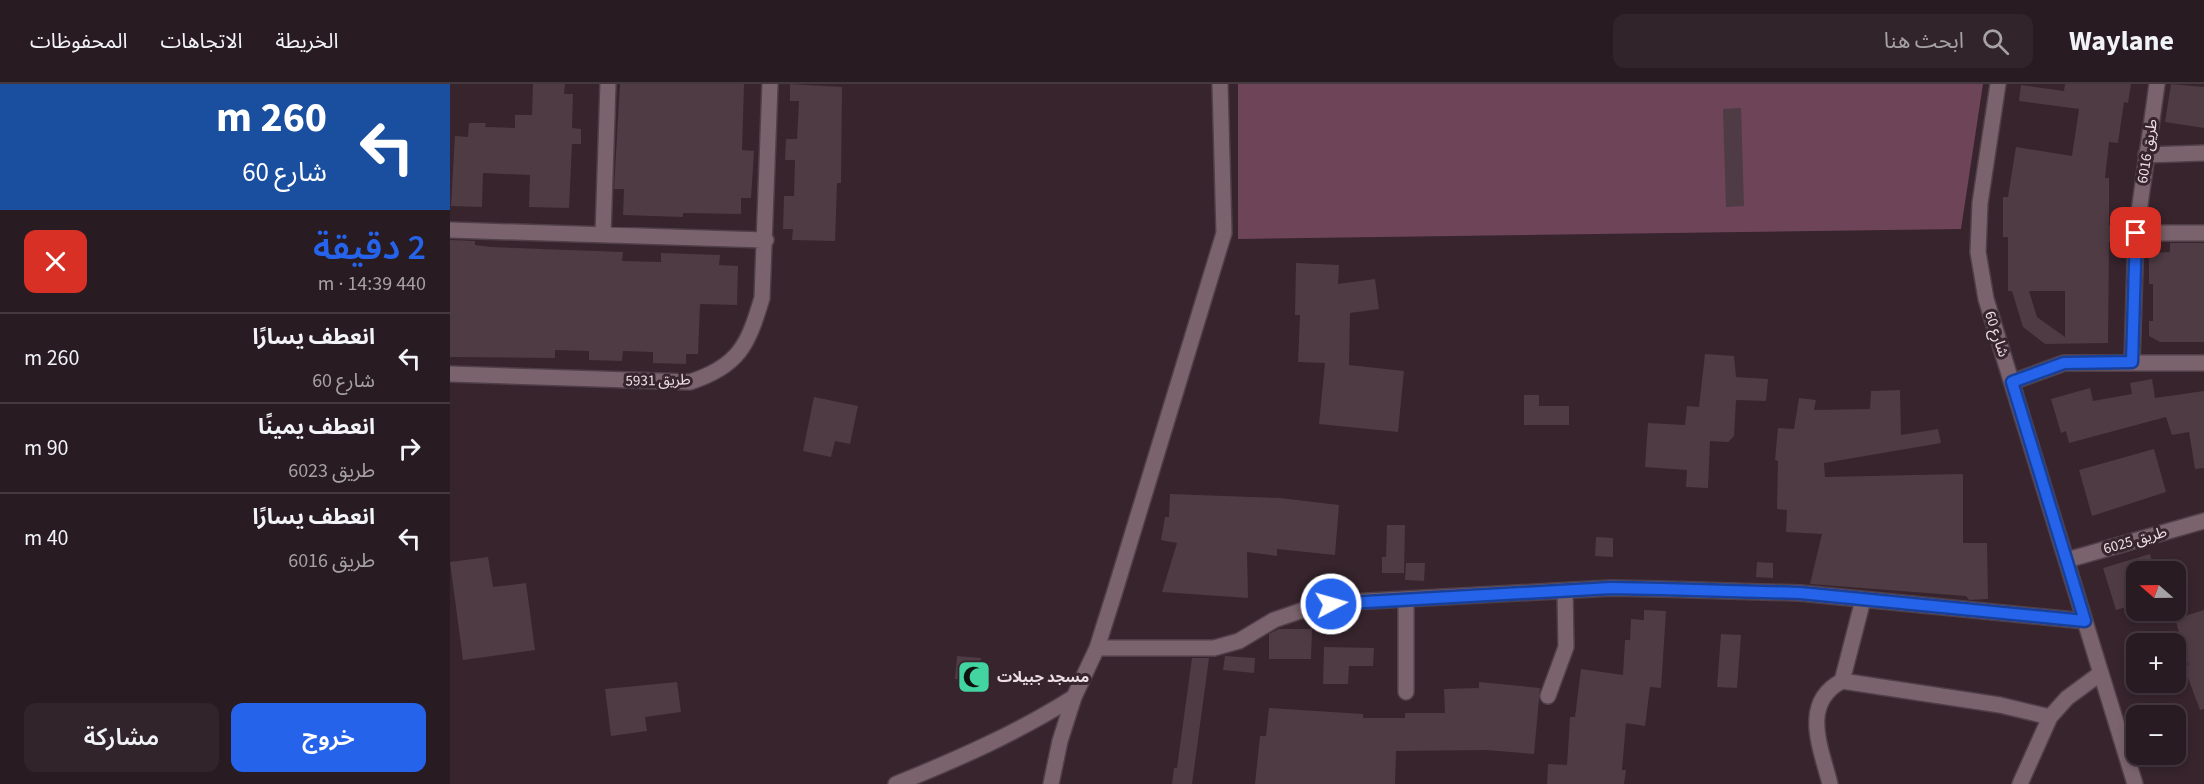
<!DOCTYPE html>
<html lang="ar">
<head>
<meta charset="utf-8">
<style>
  :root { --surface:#291b22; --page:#31242a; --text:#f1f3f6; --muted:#a5a1a5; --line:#453940; --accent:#2563eb }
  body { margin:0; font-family:"Source Sans 3","Noto Sans Arabic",sans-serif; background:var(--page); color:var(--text); direction:rtl; height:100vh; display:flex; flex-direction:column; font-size:22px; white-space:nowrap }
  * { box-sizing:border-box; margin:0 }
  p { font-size:20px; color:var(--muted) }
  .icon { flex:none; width:33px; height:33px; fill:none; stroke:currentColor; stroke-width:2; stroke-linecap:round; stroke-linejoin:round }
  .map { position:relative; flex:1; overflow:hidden; direction:ltr }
  .panel { display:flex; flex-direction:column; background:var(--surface); width:450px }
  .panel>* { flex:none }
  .guide { background:#1a4fa0; color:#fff; overflow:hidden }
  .needle { width:39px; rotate:290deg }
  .fabs { position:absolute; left:1676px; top:477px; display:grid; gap:12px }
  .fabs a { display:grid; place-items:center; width:60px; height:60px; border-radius:12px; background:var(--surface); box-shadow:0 3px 9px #0003,0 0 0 2px var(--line); font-size:30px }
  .pin { position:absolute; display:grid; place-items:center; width:51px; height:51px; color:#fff; margin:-26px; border-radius:12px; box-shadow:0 3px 9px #0006 }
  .me { position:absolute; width:66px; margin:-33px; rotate:84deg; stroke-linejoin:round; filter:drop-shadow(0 0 4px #0008) }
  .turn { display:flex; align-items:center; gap:21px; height:126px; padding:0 24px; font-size:27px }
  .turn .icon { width:78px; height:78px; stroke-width:2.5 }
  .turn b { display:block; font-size:42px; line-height:51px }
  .round { display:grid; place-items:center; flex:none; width:63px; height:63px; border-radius:12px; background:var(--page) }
  .head { display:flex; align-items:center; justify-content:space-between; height:102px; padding:0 24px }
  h1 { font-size:36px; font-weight:600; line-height:45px; color:var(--accent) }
  .cta { display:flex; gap:12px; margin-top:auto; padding:12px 24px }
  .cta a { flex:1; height:69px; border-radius:12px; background:var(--accent); color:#fff; font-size:24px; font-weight:600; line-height:69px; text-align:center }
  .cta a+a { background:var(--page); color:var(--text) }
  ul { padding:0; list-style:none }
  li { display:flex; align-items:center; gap:18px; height:90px; padding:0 24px; border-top:2px solid var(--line) }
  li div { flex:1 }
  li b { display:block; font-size:22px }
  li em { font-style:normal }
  header { display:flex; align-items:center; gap:36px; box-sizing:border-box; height:84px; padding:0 30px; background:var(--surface); border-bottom:2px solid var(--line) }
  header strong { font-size:28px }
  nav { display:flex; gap:33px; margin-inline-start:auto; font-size:21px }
  .search { width:420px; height:54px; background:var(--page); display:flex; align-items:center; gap:15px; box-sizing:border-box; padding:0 21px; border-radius:12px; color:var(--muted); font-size:22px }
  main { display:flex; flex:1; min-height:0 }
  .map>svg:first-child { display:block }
  .green { fill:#6e4459 }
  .building { fill:#4f3b44; fill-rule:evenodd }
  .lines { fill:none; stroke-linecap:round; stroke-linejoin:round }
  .minor-casing { stroke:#503f48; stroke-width:18 }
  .minor { stroke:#7a636d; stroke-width:15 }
  .route-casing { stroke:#184099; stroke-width:15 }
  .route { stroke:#2563eb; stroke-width:10 }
  .labels { text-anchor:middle; stroke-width:6; stroke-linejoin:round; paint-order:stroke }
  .street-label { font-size:15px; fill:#eddfe5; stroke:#37242d }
  .poi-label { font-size:15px; font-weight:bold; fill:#eddfe5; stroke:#37242d; text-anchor:start }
</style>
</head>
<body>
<header>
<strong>Waylane</strong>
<div class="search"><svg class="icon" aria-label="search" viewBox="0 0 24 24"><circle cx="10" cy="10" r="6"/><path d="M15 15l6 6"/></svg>ابحث هنا</div>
<nav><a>الخريطة</a><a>الاتجاهات</a><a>المحفوظات</a></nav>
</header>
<main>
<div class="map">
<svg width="1754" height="700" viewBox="0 0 1754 700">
  <rect width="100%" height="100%" fill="#37242d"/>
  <path class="green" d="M788,0H1533L1511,145L788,155Z"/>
  <path class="building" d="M83,0H115L114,10H123L122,44L131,45V60H122L119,124L79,123L80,91L33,89L32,123L1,122L5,52L18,53L19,39H36L35,43L65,44V31H82Z
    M170,0H294L292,66L304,67L301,114H291V130L233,129V133L173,131L174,105H164Z
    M340,0L392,3L391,99H387L385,157L342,156L343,145H333L334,112H344L345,76H335L336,55H347L349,17H340Z
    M1615,0H1681L1678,19L1674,18L1668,59L1659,58L1655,94H1659V141H1665L1666,158H1659L1658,259L1595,260L1573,243L1562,207H1558V153H1553V113H1558L1566,63L1622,72L1629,25L1569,17L1571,1L1614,7ZM1579,207H1615V253L1587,233Z
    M1721,0L1754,3V44L1715,38Z
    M1291,24L1294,122L1276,123L1273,25Z
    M0,156L25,157V161L41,163L173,168L172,177L211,178V169L270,171L269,181L288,182L287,221L250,220L248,270H236V280L203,279V268L173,267L172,277L139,276V267L105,266V274L0,273Z
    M1720,159H1754V258H1710L1699,252V237H1703V200H1699V169L1720,168Z
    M846,179L889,181L888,200L925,195L929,225L900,229L899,281L954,287L948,348L869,340L875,279L848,278L850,231H845Z
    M1255,270L1284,272L1286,293L1318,295L1316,317L1286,316L1284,352L1278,358L1260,357L1258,404L1236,403L1237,386L1195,383L1198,339L1235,341L1237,322L1249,323Z
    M1702,295L1705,314L1754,307V384L1745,385L1739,348L1722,351L1716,333L1619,359L1616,347L1611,349L1601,315L1640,304L1643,317L1682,310L1680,299Z
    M1450,306L1451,351L1488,345L1491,359L1374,379L1375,393L1513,390V459H1537L1538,515L1519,516L1516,512L1360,500L1372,450L1336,448L1337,426L1327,425L1328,377L1325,376L1328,344L1344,345L1349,314L1366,316L1364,326L1420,325L1421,307Z
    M1074,311H1089V322H1119V341H1074Z
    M364,313L408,322L400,360L385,357L381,373L353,367Z
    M1704,365L1716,408L1642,432L1629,386Z
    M720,410L830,414L889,421L885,471L827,465V472L797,468L798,514L712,508L727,459L711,456L715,433H719Z
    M937,441H955L954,489H932V473H936Z
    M1146,453L1163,454V473L1145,472Z
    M1700,470L1705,488H1686V520L1666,526L1653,484Z
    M38,473L43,503L76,499L85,566L13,576L0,478Z
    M1307,478L1323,479V494L1306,493Z
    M956,479H975L974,497L955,496Z
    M1194,526L1216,527L1211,604L1200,603L1195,642L1176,639L1172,686H1176L1174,700H1097L1098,680L1117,681L1120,633H1125L1131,585L1173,591L1175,556H1180L1181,535L1194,536Z
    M1754,526V625L1750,626L1734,583L1739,581L1725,535Z
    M829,545H862L861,575H819V550Z
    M1271,550L1291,551L1287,604L1267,603Z
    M874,563L924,564L923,582H899L898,600H873Z
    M507,572L531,574L529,597L505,595Z
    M775,572L805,574L804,589L773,586Z
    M742,574H759L742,700H722L724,684H727Z
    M227,598L231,628L195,633L197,647L161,652L155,605Z
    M1029,598L1090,604L1084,670L1036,666L946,667L945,700H805L810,652H816L819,624L913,630V634H955V629H995L994,605L1029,604Z"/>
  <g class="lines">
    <g class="minor-casing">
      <path id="minor" d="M1548,0L1530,119L1528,168L1536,215L1685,700
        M1696,71L1754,69
        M0,146L316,156
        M1686,149H1754
        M153,151L158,0
        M1682,278L1686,149L1707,0
        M0,290L240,298C289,282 298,261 312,214L320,0
        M1562,298L1614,279H1754
        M1617,476L1754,437
        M647,564H764L789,557L824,536L862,523L900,518L1161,504L1211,505L1350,509L1635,537
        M1392,597L1550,621L1600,633
        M956,608V515
        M1098,612L1116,563L1115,507
        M446,700C508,675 567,649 624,613
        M601,700L610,657L624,613L647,564L665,507L774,149L770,0
        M1380,700C1371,664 1350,619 1392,597L1413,516
        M1570,700L1600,633L1617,614L1651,589"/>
    </g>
    <use href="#minor" class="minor"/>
  </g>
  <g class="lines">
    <g class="route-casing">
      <path id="route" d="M881,520L1161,504L1211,505L1350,509L1635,537L1562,298L1614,279L1682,278L1686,149"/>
    </g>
    <use href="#route" class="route"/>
  </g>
  <defs>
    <g id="mosque-square" transform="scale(1.725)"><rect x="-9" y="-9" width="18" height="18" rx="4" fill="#42d4a1" stroke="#37242d"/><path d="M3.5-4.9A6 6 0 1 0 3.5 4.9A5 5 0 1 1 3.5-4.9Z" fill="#111"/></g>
  </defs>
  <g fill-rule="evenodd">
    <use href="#mosque-square" x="524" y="593"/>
  </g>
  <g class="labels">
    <g class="street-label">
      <text transform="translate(1697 67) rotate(-81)" y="5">طريق 6016</text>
      <text transform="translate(1547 250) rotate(72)" y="5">شارع 60</text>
      <text transform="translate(208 296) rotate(-1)" y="5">طريق 5931</text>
      <text transform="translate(1685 456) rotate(-16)" y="5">طريق 6025</text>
    </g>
    <g class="poi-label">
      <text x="547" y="598">مسجد جبيلات</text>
    </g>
  </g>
</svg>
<div class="fabs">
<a><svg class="needle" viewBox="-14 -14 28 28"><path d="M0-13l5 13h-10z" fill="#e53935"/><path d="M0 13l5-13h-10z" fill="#a5a1a5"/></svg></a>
<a>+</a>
<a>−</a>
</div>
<div class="pin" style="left:1686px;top:149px;background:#d93025"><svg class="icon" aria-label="arrive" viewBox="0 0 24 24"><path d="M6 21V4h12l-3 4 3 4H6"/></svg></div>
<svg class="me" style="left:881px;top:520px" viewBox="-20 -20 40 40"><circle r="17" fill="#2563eb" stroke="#fff" stroke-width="3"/><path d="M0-11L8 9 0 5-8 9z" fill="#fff"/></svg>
</div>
<section class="panel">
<div class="guide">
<div class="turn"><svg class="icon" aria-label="left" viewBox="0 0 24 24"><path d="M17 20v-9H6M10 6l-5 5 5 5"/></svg><div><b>260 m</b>شارع 60</div></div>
</div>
<div class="head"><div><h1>2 دقيقة</h1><p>440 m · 14:39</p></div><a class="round" style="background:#d93025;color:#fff"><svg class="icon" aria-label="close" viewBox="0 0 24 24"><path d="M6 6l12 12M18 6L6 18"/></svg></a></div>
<ul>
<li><svg class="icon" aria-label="left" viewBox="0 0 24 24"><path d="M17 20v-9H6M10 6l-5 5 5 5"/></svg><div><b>انعطف يسارًا</b><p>شارع 60</p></div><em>260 m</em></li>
<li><svg class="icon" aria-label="right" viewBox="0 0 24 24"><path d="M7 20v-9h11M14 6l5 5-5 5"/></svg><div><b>انعطف يمينًا</b><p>طريق 6023</p></div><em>90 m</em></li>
<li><svg class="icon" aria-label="left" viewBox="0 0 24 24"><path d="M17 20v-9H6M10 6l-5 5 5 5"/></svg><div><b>انعطف يسارًا</b><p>طريق 6016</p></div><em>40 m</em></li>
</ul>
<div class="cta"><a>خروج</a><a>مشاركة</a></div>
</section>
</main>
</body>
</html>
